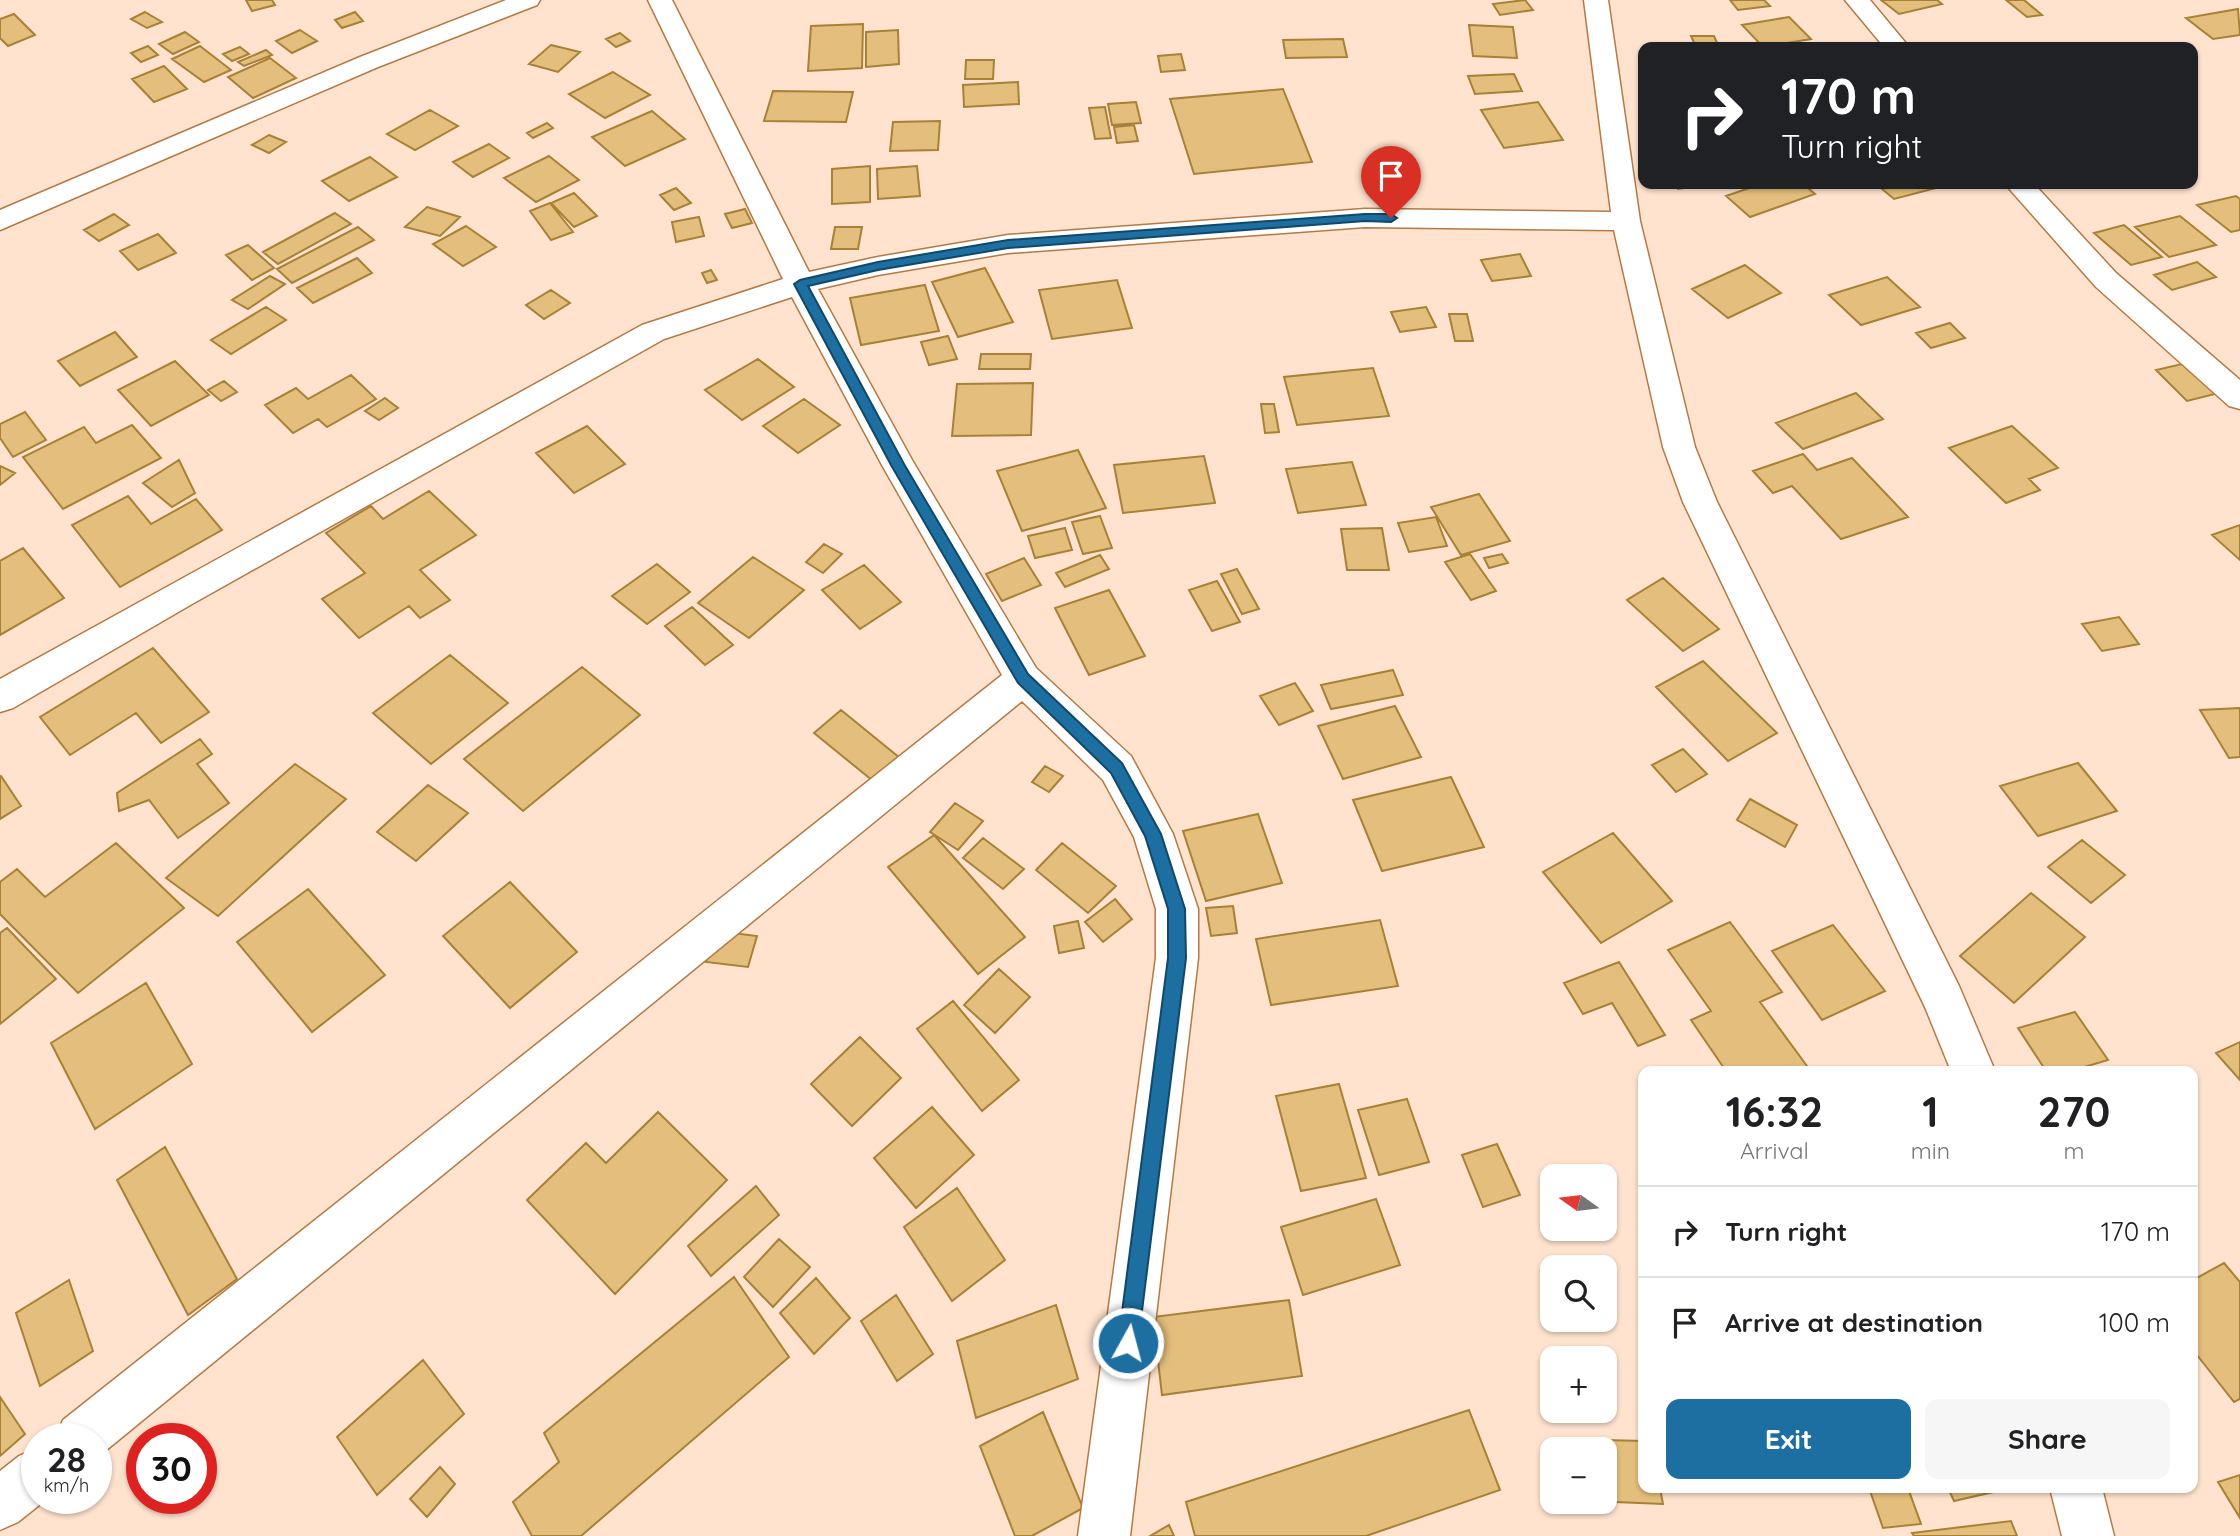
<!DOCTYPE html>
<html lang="en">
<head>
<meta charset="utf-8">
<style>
  :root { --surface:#fff; --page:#f6f6f6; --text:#202124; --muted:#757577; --line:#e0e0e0; --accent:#1c6fa0 }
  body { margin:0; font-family:Quicksand,sans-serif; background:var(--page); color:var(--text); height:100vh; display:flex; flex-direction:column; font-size:26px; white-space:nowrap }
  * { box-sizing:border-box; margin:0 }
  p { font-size:23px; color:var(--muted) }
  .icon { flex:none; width:38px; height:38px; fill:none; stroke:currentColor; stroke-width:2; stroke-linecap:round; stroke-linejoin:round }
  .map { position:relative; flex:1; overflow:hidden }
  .sheet { position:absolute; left:1638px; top:1066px; width:560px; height:427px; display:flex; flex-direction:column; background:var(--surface); border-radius:14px; box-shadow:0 2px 5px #0004 }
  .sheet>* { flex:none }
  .banner { position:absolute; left:1638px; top:42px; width:560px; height:147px; border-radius:14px; box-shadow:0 2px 5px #0004; background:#202124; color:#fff; overflow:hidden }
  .needle { width:46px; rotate:284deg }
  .tools { position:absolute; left:1540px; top:1164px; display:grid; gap:14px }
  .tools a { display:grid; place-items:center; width:77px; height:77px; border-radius:14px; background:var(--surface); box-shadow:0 2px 5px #0004; font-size:35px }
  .speed { position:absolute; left:21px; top:1423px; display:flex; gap:14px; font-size:35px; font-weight:700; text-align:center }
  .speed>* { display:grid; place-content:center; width:91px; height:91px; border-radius:50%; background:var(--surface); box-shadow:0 2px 5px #0004; line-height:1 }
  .speed small { font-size:18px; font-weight:400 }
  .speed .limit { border:10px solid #d22; background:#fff; color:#111 }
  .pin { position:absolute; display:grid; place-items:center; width:60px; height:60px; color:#fff; margin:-72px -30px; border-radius:50% 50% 50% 0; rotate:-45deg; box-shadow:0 0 7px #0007 }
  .pin .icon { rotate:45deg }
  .me { position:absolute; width:77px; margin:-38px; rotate:7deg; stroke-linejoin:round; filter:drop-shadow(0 0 5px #0008) }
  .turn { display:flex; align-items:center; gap:24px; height:147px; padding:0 28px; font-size:32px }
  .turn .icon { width:91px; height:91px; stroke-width:2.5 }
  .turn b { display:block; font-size:49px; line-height:60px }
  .eta { display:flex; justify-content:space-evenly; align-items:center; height:119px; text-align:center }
  .eta b { font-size:42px; font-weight:700; line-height:49px }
  .action { display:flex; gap:14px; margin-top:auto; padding:14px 28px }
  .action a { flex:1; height:80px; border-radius:14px; background:var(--accent); color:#fff; font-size:28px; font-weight:700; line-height:80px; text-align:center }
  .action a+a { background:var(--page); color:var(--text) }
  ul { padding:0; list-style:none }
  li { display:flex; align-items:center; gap:21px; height:91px; padding:0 28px; border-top:2px solid var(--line) }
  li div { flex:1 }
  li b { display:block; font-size:26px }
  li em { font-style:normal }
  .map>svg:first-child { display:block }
  .building { fill:#e4be7d; stroke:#a88136; stroke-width:2 }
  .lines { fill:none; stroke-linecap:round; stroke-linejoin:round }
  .minor-casing { stroke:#b67943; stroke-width:3 }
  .minor { fill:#fff; fill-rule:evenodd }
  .route { fill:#1c6fa0; stroke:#124868; stroke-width:2 }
</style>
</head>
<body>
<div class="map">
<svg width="2240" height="1536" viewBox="0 0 2240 1536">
  <rect width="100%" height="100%" fill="#ffe3ce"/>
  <path class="building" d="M246,0H272L275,5L252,11Z
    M1525,0L1533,10L1500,15L1493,4Z
    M1730,0H1764L1770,6L1738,10Z
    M1881,0H1937L1942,4L1899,14Z
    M2006,0H2024L2042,15L2027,17Z
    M2238,9L2240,35L2213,39L2186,18Z
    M145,12L162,22L147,28L131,19Z
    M355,12L363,21L342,28L335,20Z
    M14,14L35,35L8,46L0,38V19Z
    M1789,17L1811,39L1763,47L1742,25Z
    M863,24L862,68L808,71L811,26Z
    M1469,25L1513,27L1517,58L1473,56Z
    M300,30L317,41L292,53L276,41Z
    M898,30L899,64L866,67V32Z
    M185,32L199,42L173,54L159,44Z
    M620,33L630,41L616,47L606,39Z
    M1691,36H1714L1719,47H1696Z
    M1343,39L1347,57L1286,58L1283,40Z
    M551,45L580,52L558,72L529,64Z
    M148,46L158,55L141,62L131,53Z
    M200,46L231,70L204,82L172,59Z
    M240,47L249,54L232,61L223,54Z
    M266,50L272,55L244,66L238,62Z
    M1181,54L1185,70L1161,72L1158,56Z
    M270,58L296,78L253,98L228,77Z
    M966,60H994L993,79H965Z
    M164,66L187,89L154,102L132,79Z
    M613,72L650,95L605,118L569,94Z
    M1514,74L1522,91L1475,94L1468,76Z
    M1018,82L1019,104L964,107L963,85Z
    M1283,89L1312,162L1194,174L1170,99Z
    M773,91L853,92L846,122L764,121Z
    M1136,102L1141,123L1112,125L1108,104Z
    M1538,102L1563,140L1504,148L1481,110Z
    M1105,107L1111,138L1095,139L1089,108Z
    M430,110L458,126L415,150L387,134Z
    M652,111L685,139L625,166L592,137Z
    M940,121L938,150L890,151L893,122Z
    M547,123L553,128L533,138L527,133Z
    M1134,125L1138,141L1117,143L1114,127Z
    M269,135L286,142L269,153L252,145Z
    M489,144L509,158L473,177L453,162Z
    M549,156L579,180L536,202L504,178Z
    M370,157L397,177L349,201L322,181Z
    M870,166V202L832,204V169Z
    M917,166L920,196L878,199L877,169Z
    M1674,184H1711L1678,189Z
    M1761,184H1803L1815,194L1750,217L1726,196Z
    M1876,184H1931L1936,188L1894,199Z
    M676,188L691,203L674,210L660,195Z
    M574,193L597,216L574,227L551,203Z
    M2236,196L2240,199V230L2231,232L2197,205Z
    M550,203L573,232L551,240L530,211Z
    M427,207L460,217L440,236L405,227Z
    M745,209L752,223L732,228L725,214Z
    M335,213L351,224L278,264L263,252Z
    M114,214L129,225L99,241L84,230Z
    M2180,216L2216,245L2169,257L2135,227Z
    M699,217L704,236L676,242L672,222Z
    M2124,225L2162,257L2131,265L2094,233Z
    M466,226L496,247L463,266L433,244Z
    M358,227L374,240L292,283L277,269Z
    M835,227H862L858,249H831Z
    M158,234L176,253L138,270L120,251Z
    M248,245L274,268L252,280L226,255Z
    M1520,254L1531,276L1492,281L1481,260Z
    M357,258L372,273L313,303L297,288Z
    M2197,262L2216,277L2172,290L2154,275Z
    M1745,265L1781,293L1728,318L1692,289Z
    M985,268L1013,322L958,337L932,282Z
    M711,270L717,280L707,283L702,273Z
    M270,276L285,284L248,309L232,300Z
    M1887,277L1920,307L1861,325L1829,295Z
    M1117,280L1132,328L1052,339L1039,290Z
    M925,285L939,331L861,345L850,298Z
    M551,290L570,303L544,319L526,305Z
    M266,307L286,320L231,354L211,340Z
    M1426,307L1436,327L1400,332L1391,312Z
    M1449,314H1467L1473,341H1455Z
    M1950,323L1965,338L1931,348L1916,333Z
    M115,332L137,357L80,386L58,361Z
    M948,336L957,359L929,365L921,342Z
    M981,354H1031L1030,369H979Z
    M758,359L794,387L742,420L705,390Z
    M175,361L209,395L151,426L118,390Z
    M2195,361L2227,391L2187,401L2156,370Z
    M1373,368L1389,416L1297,425L1284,377Z
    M351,375L376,399L327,427L318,419L293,433L265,405L296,388L308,399Z
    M224,381L237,392L221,401L208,390Z
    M1033,383L1031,435L952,436L957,384Z
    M1856,393L1883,419L1803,449L1776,423Z
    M385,398L398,408L379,420L365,411Z
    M804,399L840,425L798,453L763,426Z
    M1261,404H1274L1279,432L1265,433Z
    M25,412L46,440L13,457L0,438V424Z
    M132,425L161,458L63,509L23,457L84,427L96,443Z
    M587,426L625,464L574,493L536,453Z
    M2012,426L2058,468L2029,479L2040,490L2006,503L1949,448Z
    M1078,450L1106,508L1022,531L997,471Z
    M1803,454L1817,470L1852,458L1908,517L1841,539L1792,486L1773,493L1753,471Z
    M1204,456L1215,503L1123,513L1114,465Z
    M179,460L195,493L172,507L143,483Z
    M1352,462L1366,505L1298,513L1286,469Z
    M0,466L15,473L0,485Z
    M429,491L476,535L420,570L450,600L420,618L409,606L359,638L322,599L365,573L326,533L371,506L383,519Z
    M1479,494L1510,541L1461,555L1431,507Z
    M128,496L151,524L196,499L222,530L120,587L72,525Z
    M1100,516L1112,548L1083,554L1072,522Z
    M1436,517L1447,546L1409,552L1398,523Z
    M2240,525V560L2212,535Z
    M1065,528L1072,550L1035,558L1028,536Z
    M1382,528L1389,570H1347L1341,529Z
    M824,544L842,554L823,573L806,562Z
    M23,548L64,598L0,635V561Z
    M1470,554L1496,591L1471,600L1445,562Z
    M1502,554L1508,563L1489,568L1484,558Z
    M1100,555L1109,569L1065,587L1056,573Z
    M753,557L804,590L749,638L698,603Z
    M1024,558L1041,585L1002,601L986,574Z
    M657,564L690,592L647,624L612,596Z
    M864,565L901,602L860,629L822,590Z
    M1237,569L1259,609L1242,614L1221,574Z
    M1663,578L1719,629L1683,651L1627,600Z
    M1217,581L1240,622L1212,631L1189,590Z
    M1109,590L1145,656L1089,675L1055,608Z
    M692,607L733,645L705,665L665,626Z
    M2119,617L2139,644L2102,651L2082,624Z
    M153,648L209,712L161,743L136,713L70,755L40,717Z
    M450,655L508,703L431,764L373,713Z
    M1703,661L1777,733L1728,761L1656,687Z
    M582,667L640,715L523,811L464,759Z
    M1393,670L1403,695L1331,709L1321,685Z
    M1295,683L1313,711L1279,725L1260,696Z
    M1395,706L1421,757L1343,779L1318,726Z
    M2240,708V757L2229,758L2200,710Z
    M841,710L900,758L873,781L814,733Z
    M200,739L212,754L197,764L229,803L178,838L149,800L119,811L117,793Z
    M1683,749L1707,774L1676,792L1652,765Z
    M2078,763L2117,811L2038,836L2000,786Z
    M295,764L346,799L218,916L166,878Z
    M1045,766L1063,776L1049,792L1032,782Z
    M1,776L21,806L0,819V777Z
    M1451,777L1484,847L1382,871L1353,800Z
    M428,785L468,813L416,861L377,832Z
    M1750,799L1797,825L1785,847L1737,820Z
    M955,803L983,821L958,850L930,832Z
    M1258,814L1282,883L1206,901L1183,831Z
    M1613,833L1672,901L1601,943L1543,872Z
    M934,835L1025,937L978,974L888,867Z
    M983,838L1024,869L1003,889L963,858Z
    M2082,840L2125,875L2091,903L2048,867Z
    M116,843L184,908L78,993L0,914V882L17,869L45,897Z
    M1062,843L1116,886L1088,913L1036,870Z
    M510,882L577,952L510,1008L443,936Z
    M308,889L385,975L312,1032L237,942Z
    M2031,893L2085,937L2014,1003L1960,956Z
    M1115,899L1132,919L1103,942L1085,922Z
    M1233,906L1237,933L1211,936L1206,908Z
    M1380,920L1398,986L1271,1005L1256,939Z
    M1078,921L1084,948L1059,953L1054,926Z
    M1730,922L1782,992L1760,1002L1807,1066L1796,1071H1726L1691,1020L1711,1011L1668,950Z
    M1833,925L1885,991L1822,1020L1772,951Z
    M7,928L56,979L0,1024V933Z
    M716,931L757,936L748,967L706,962Z
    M1619,962L1665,1035L1638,1046L1612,1003L1583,1014L1564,983Z
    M999,969L1030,997L995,1033L964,1005Z
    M146,983L192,1064L95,1129L51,1043Z
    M953,1001L1019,1080L982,1111L917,1029Z
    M2075,1012L2108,1060L2071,1071H2046L2018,1028Z
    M860,1037L901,1078L852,1126L811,1084Z
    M2240,1042V1080L2216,1053Z
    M1339,1084L1366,1178L1301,1191L1276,1096Z
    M1407,1099L1429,1162L1379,1175L1358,1110Z
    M932,1107L974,1155L916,1208L874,1158Z
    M658,1112L727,1180L615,1294L527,1200L586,1143L606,1163Z
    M1497,1144L1520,1195L1483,1207L1462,1155Z
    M165,1147L237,1279L188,1315L117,1180Z
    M756,1186L779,1215L711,1276L688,1246Z
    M957,1188L1005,1260L952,1301L904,1227Z
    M1376,1199L1400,1265L1303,1295L1281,1227Z
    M779,1239L810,1267L773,1307L744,1277Z
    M2224,1263L2240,1282V1399L2234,1402L2193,1350V1280Z
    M734,1277L789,1357L581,1536H532L513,1502L559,1462L544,1433Z
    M816,1278L850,1318L814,1354L780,1313Z
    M69,1280L93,1351L40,1386L16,1313Z
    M896,1295L933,1354L897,1381L861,1321Z
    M1289,1300L1302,1376L1162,1395L1153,1317Z
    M1056,1305L1078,1379L976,1418L957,1341Z
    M423,1360L464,1414L377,1495L337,1437Z
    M0,1397L25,1434L0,1456Z
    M1469,1410L1500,1490L1366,1536H1195L1186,1502Z
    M1043,1412L1083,1508L1032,1536H1015L980,1446Z
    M1605,1440L1643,1441V1488H1660L1663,1504L1615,1502Z
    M440,1467L455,1484L427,1517L410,1499Z
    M2240,1475V1518L2218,1482Z
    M1869,1488H1933L1909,1491L1921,1524L1883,1528Z
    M1948,1488H2011L1954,1501Z
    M2011,1521L2017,1536H1914L1912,1533Z
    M1169,1525L1174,1536H1150Z"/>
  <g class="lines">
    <g class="minor-casing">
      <path id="minor" d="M506,0H540L537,5L378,67L0,230V210L360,57Z
        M648,0H672L809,272L878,257L1008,235L1365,209L1611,212L1584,0H1608L1640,221L1695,447L1717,502L1959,986L1995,1071H1951L1925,1007L1683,502L1663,447L1614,230L1365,227L1008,253L878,275L818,289L912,460L1036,668L1131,756L1173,834L1198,909V958L1130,1536H1078L1156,958V909L1134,837L1103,780L1022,701L99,1456L96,1457V1438H56L63,1420L1002,675L882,465L792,297L664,339L192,604L13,708L0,712V679L642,325L783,279Z
        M1845,0H1870L1909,47H1884Z
        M2005,184H2034L2116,273L2240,380V409L2229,406L2096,287Z
        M37,1448V1498H48L18,1522L0,1530V1471L19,1456Z
        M2050,1488H2102L2114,1536H2062Z"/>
    </g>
    <use href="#minor" class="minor"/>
  </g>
  <path class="route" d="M1365,214H1391L1397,218L1391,222L1365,221L1008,248L878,270L808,286L904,464L1028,674L1122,763L1161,834L1185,909L1186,958L1138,1343L1135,1350L1128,1353L1121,1350L1118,1343L1168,958V909L1145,836L1111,773L1018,683L891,465L794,284L800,280L878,262L1008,240Z"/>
</svg>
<div class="tools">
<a><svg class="needle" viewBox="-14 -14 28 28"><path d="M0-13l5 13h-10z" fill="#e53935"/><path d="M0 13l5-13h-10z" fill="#757577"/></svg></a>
<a><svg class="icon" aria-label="search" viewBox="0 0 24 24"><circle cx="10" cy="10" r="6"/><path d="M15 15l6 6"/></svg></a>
<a>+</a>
<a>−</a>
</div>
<div class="speed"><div>28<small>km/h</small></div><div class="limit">30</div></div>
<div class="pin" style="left:1391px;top:218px;background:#d93025"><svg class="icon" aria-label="arrive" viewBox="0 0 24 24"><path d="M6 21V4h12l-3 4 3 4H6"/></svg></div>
<svg class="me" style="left:1128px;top:1343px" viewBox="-20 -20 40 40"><circle r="17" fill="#1c6fa0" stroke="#fff" stroke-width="3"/><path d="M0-11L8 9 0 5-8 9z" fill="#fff"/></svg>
<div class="banner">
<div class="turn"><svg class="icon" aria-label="right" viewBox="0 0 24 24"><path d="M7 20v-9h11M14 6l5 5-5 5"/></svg><div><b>170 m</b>Turn right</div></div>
</div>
<section class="sheet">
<div class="eta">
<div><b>16:32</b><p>Arrival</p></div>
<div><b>1</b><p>min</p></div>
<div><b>270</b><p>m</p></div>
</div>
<ul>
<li><svg class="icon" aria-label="right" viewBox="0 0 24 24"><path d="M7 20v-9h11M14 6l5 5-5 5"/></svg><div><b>Turn right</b></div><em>170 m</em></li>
<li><svg class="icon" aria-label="arrive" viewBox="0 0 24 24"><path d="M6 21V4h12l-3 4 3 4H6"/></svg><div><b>Arrive at destination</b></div><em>100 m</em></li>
</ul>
<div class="action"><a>Exit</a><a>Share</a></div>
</section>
</div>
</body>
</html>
